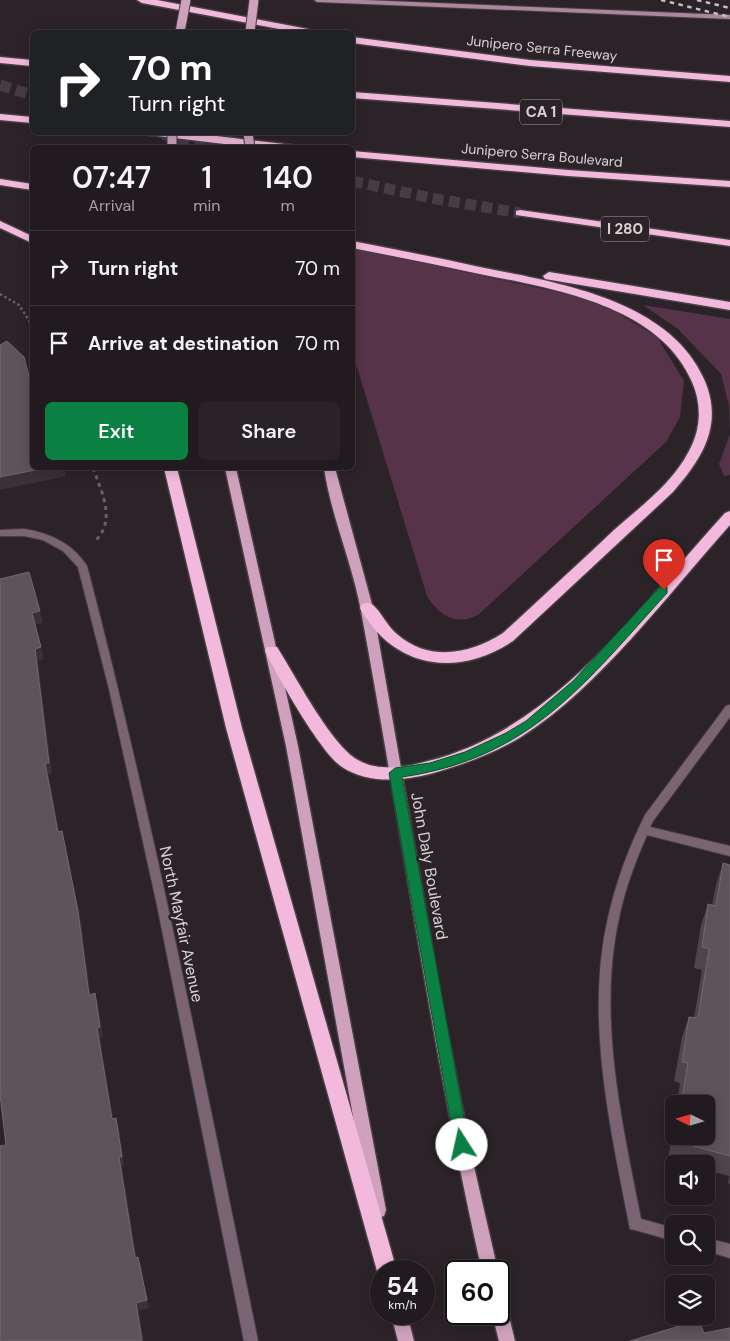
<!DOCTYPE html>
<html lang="en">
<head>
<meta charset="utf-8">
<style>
  :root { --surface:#211a1f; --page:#292328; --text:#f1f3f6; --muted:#a2a1a4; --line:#3e383d; --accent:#0b8043 }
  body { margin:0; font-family:"DM Sans",sans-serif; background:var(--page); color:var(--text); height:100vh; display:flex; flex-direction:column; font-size:19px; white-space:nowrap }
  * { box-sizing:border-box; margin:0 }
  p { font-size:16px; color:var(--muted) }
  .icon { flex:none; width:28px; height:28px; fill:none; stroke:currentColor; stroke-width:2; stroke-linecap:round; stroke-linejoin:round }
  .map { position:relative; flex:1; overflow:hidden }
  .side { position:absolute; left:30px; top:145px; width:325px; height:325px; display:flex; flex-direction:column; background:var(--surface); border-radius:8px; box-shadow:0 2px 12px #0003,0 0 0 1px var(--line) }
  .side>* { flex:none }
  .banner { position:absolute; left:30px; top:30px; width:325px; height:105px; border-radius:8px; box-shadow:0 2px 12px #0003,0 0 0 1px var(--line); background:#202124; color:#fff; overflow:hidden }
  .needle { width:32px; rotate:275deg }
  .buttons { position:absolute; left:665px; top:1095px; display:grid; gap:10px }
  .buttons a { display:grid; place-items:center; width:50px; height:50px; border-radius:8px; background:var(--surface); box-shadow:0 2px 12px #0003,0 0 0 1px var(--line); font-size:25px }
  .speed { position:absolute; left:370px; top:1260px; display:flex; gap:10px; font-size:25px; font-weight:700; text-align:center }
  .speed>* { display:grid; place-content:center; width:65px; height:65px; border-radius:50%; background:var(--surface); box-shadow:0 2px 12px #0003,0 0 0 1px var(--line); line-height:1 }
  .speed small { font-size:12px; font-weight:400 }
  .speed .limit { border:2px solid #111; border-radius:8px; background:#fff; color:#111 }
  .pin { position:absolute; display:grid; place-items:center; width:42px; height:42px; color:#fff; margin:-51px -21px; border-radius:50% 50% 50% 0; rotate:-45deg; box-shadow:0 0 5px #0007 }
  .pin .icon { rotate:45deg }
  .me { position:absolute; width:55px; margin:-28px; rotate:350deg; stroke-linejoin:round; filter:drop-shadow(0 0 4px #0008) }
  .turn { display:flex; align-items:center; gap:18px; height:105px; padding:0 15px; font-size:22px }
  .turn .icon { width:65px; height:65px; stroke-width:2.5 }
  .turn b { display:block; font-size:35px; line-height:42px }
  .eta { display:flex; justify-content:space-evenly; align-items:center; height:85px; text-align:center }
  .eta b { font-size:30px; font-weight:600; line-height:35px }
  .primary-button { display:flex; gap:10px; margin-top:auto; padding:10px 15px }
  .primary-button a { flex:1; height:58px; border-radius:8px; background:var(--accent); color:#fff; font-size:20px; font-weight:600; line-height:58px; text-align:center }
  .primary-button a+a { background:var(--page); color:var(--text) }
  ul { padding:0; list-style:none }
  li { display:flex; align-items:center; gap:15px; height:75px; padding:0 15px; border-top:1px solid var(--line) }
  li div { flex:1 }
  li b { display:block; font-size:19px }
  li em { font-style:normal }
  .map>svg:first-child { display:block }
  .green { fill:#57334a }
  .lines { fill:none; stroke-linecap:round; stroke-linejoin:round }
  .highway-tunnel { stroke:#463d43; stroke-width:11; stroke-dasharray:11 5.5; stroke-linecap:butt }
  .street-casing { stroke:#483f45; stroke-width:2 }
  .secondary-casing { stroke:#483f45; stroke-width:2 }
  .primary-casing { stroke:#483f45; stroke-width:3 }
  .highway-casing { stroke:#483f45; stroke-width:3 }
  .path-far1 { stroke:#686065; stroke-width:2.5; stroke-dasharray:2.5 2.5; stroke-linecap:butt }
  .path { stroke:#686065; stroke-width:3; stroke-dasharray:4 4; stroke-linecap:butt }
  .street { fill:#7b6472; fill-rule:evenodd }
  .secondary { fill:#ab869c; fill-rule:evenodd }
  .primary { fill:#d0a1bd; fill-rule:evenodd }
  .highway { fill:#f2b9dc; fill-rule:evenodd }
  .rail { stroke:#c6c0c3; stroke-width:2.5; stroke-dasharray:4.5 4.5; stroke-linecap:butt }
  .primary-bridge-casing { stroke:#483f45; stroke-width:11; stroke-linecap:butt }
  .primary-bridge { stroke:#d0a1bd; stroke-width:9 }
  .wall { fill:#4e454a }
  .shaded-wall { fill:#3a3136 }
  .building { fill:#5d5459; stroke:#71686c }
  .route { fill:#0b8043; stroke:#07532c }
  .labels { text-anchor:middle; stroke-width:5; stroke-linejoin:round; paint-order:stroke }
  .far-street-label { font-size:14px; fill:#d9d3d6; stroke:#2c2329 }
  .shield { fill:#2c2329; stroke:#a59ea2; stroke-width:1 }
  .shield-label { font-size:15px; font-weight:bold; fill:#d9d3d6 }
  .street-label { font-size:16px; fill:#d9d3d6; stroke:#2c2329 }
</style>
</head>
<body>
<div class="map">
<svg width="730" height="1341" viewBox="0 0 730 1341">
  <rect width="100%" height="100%" fill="#2c2329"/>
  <path class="green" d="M352,248L575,296L612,310L657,337L684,381L680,417L666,442L478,615C455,626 440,616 427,596L353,354Z
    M643,305L730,319V433L729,406L721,374L678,329Z
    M730,434V475L724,476L719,464Z"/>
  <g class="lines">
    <path class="highway-tunnel" d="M0,85L32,95
      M163,134L214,148
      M352,181L431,198L520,213"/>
    <g class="street-casing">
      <path id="street" d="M24,529C50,533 72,543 87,566C154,822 205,1082 258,1341H244L157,905L109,689L78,567L63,551L43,540L24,536H0V530Z
        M730,705V717L653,821L650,827L730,846V856L647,835C635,862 625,889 619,918C597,1017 622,1122 641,1219L674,1228V1241L635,1230L630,1229L629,1224C610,1125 585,1018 608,918C616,882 629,847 645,815L726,706Z
        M706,1238L730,1244V1258L706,1251Z"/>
    </g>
    <g class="secondary-casing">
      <path id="secondary" d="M314,0H364L730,15V19L317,2Z"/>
    </g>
    <g class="primary-casing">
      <path id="primary" d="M225,468H236L298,746L386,1210L384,1216L378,1218L372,1216L370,1210L286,746Z
        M324,468H335L373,608L444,1014L473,1162L498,1271H482C432,1052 402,831 361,611C352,562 331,516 324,468Z
        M499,1298L505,1300L515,1341H499L492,1314H499Z
        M391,1314H407L414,1341H398Z"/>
    </g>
    <g class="highway-casing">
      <path id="highway" d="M137,0H157L308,29L313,32H295L142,3Z
        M352,37L530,60L730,76V82L530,66L352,43Z
        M0,57L32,60V66L0,63Z
        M352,92L730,121V127L352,98Z
        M0,114L32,117V123L0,120Z
        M144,132H183L293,145L298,148H259L149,135Z
        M352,151L568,170L730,181V187L568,176L352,157Z
        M0,179L32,184V190L0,185Z
        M520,210L730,240V246L516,215V211Z
        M0,221L32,236V243L0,228Z
        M352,241C394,249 434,257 475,266C553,282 668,298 704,379C724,424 703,458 673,492L513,641C457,678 394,669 360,608L362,604C366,603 369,602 373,605C382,613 387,626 398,635C430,662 470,654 503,633C540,599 577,565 614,530C641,506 672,484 689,451C701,429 702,405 692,382C659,304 549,288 475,273C434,264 393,256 352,248Z
        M549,272L730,302V310L545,279L543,276Z
        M164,468H177L242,728L397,1271H381V1278L377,1271L226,728Z
        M730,511V525C668,594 599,688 521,737C493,754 462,765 430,774C401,781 368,784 342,767C320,752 278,677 265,651L267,647H277C295,675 331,745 358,760C378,772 407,767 428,761C556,729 640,606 725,513Z
        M389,1314H410V1315L407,1322L400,1325L393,1322Z"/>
    </g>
    <path class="path-far1" d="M0,294L19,305L32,325"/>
    <path class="path" d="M93,468C102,493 117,521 94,542"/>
    <use href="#street" class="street"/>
    <use href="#secondary" class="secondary"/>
    <use href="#primary" class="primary"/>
    <use href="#highway" class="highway"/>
    <path class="rail" d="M661,0L730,17
      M697,0L730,8"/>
    <g class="primary-bridge-casing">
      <path id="primary-bridge" d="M180,32L186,0
        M250,32L254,0
        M172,132V148
        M248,132L250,148"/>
    </g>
    <use href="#primary-bridge" class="primary-bridge"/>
  </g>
  <path class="wall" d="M723,863L730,865V1184L728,1183L729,1176L706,1170V1164H684L668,1159L674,1124V1136H706V1104H677L680,1083L674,1081L682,1037L689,1017L694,1018L702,970L694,968L701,925L708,904L712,905L716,885Z"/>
  <path class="shaded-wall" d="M45,468H64L66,476L0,490V477Z
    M40,611L43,623L35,625L32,613Z
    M41,647L44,659L38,661L52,774L49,775L61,844L58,832L45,763L35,649Z
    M62,831L65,843L81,922L92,1005L89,995Z
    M95,993L98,1004L103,1037L100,1038L115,1128L112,1119L97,1028Z
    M116,1118L119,1127L124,1166H122L138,1266L135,1258L119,1157Z
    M138,1257L141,1265L149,1308L139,1311L144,1341H142L136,1303Z"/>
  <path class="building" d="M7,341L24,357L32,388V468H45L0,477V345Z
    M29,572L40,611L32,613L41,647L35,649L49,763H45L58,832L62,831L78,911L89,995L95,993L100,1027L97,1028L112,1119L116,1118L122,1157H119L135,1258L138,1257L147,1300L136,1303L142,1341H0V1146L6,1145L0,1095V579Z
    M723,863L730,865V1156L675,1141L676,1136H706V1104H681L688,1063L682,1062L689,1017L698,1018L709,949L702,947L708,904L716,906Z
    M699,1320L704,1333L730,1328V1341H630Z"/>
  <path class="route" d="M664,586L667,587V593C585,683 531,758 402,777L469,1145L467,1150L462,1152L457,1150L455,1145L389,773L395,768L430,763L465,752L506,733L526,721L573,681L660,587Z"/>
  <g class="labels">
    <g class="far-street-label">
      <text transform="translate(542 48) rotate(6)" y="5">Junipero Serra Freeway</text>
      <text transform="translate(542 155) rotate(5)" y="5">Junipero Serra Boulevard</text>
    </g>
    <g class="shield">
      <rect x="520" y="99.5" width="42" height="25" rx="4"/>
      <rect x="601" y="216.5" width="48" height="25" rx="4"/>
    </g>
    <g class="shield-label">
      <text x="541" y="117">CA 1</text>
      <text x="625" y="234">I 280</text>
    </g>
    <g class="street-label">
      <text transform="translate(430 866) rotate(80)" y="6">John Daly Boulevard</text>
      <text transform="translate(182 924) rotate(78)" y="6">North Mayfair Avenue</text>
    </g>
  </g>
</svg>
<div class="buttons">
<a><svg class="needle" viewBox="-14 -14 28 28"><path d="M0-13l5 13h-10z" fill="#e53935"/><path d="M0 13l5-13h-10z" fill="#a2a1a4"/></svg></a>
<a><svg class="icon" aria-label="sound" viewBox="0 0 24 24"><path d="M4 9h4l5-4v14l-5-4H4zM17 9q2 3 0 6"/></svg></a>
<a><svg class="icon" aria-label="search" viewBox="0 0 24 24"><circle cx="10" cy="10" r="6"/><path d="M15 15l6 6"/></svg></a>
<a><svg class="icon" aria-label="layers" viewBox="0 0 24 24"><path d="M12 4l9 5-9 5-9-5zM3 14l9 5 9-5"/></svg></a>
</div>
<div class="speed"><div>54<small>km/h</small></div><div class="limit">60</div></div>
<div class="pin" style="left:664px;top:590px;background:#d93025"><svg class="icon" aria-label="arrive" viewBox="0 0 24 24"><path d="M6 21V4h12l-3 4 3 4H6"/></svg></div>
<svg class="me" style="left:462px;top:1145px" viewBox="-20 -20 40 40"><circle r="19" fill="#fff"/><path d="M0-13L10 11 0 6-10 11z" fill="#0b8043"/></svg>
<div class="banner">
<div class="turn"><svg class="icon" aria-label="right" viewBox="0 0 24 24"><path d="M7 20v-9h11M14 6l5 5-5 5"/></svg><div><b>70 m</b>Turn right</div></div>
</div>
<section class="side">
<div class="eta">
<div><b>07:47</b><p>Arrival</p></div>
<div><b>1</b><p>min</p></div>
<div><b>140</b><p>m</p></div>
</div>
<ul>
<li><svg class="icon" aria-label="right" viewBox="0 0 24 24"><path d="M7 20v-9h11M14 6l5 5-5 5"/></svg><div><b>Turn right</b></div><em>70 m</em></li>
<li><svg class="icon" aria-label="arrive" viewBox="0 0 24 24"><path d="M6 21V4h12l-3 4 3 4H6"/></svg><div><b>Arrive at destination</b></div><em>70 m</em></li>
</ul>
<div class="primary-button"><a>Exit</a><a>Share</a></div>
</section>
</div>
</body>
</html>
